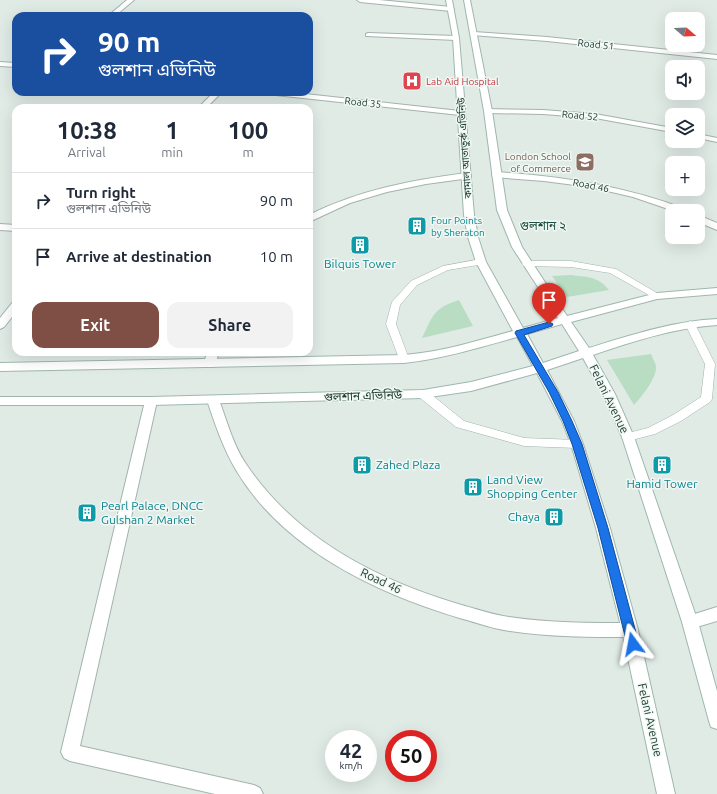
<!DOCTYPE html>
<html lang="en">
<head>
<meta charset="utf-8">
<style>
  :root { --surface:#fff; --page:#f2f2f3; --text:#1f2937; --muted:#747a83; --line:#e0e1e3; --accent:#7f4e44 }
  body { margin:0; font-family:Ubuntu,"Noto Sans Bengali",sans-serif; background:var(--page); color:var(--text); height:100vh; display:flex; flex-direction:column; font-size:15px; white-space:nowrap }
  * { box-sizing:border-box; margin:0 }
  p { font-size:13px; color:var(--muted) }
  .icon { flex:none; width:22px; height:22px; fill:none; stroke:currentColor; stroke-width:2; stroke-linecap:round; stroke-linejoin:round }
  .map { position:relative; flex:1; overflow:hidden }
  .details { position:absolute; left:12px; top:104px; width:301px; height:252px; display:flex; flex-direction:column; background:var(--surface); border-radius:12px; box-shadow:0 4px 16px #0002 }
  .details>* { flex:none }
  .hud { position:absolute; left:12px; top:12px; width:301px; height:84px; border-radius:12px; box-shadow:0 4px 16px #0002; background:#1a4fa0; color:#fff; overflow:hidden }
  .needle { width:26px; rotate:109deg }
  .controls { position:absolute; left:665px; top:12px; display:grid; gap:8px }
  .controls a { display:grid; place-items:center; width:40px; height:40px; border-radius:8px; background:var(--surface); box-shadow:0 4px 16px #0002; font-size:20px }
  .speed { position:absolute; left:325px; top:730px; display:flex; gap:8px; font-size:20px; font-weight:700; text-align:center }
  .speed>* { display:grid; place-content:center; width:52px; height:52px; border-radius:50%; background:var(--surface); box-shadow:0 4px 16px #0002; line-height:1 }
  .speed small { font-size:10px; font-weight:400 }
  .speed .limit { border:6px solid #d22; background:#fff; color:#111 }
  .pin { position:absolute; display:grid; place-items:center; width:34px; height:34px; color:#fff; margin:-41px -17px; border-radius:50% 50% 50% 0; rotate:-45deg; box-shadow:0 0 4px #0007 }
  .pin .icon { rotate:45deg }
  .me { position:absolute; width:44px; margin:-22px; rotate:347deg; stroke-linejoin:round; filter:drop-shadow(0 0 3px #0008) }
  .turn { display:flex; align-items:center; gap:14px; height:84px; padding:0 20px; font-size:18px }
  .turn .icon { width:52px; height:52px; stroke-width:2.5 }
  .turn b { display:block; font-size:28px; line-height:34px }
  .eta { display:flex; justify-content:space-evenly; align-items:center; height:68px; text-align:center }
  .eta b { font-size:24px; font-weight:600; line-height:28px }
  .primary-button { display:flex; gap:8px; margin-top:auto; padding:8px 20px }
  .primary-button a { flex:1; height:46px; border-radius:12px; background:var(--accent); color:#fff; font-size:16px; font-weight:600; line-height:46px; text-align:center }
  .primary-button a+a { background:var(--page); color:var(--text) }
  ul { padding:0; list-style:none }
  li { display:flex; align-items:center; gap:12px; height:56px; padding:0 20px; border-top:1px solid var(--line) }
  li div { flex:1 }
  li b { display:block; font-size:15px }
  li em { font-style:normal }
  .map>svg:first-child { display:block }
  .green { fill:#b8ddc2 }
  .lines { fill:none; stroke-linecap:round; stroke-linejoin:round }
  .lane-casing { stroke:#a3b3ad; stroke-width:1 }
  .street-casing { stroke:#a3b3ad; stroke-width:2 }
  .secondary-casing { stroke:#9eb7ae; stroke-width:2 }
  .lane { fill:#fff; fill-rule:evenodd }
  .street { fill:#fff; fill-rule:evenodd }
  .secondary { fill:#fff; fill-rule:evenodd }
  .route { fill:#1a73e8; stroke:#114b97 }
  .labels { text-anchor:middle; stroke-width:3; stroke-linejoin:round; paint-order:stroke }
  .far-street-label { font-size:10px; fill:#203c34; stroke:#f0f8f4 }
  .far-health-label { font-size:10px; fill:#be3a42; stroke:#f0f8f4; text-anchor:start }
  .far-education-label { font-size:10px; fill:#785e54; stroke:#f0f8f4; text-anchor:end }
  .far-culture-label { font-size:10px; fill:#0d838f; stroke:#f0f8f4; text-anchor:start }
  .far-quarter-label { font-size:12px; fill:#1c4e42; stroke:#f0f8f4 }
  .culture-label { font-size:12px; fill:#0d838f; stroke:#f0f8f4; text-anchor:start }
  .street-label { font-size:12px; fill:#203c34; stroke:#f0f8f4 }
</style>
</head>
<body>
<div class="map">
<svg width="717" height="794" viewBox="0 0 717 794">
  <rect width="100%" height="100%" fill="#e0ebe6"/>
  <path class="green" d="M570,275C587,277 598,276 609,290L567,297L552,276Z
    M459,300L473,326L422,338C433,315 434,308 459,300Z
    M651,354C652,357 655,362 656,366C657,378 642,396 634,405L607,360Z"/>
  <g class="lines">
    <g class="lane-casing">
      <path id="lane" d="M481,259L486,262L484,264L448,270L417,285L400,305L396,324L409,359L408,361H400L386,324L392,302L411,281L443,266Z
        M527,261H571L616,269L662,296L660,298H654L610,273L571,267L524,266L522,264L524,262Z
        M690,321L695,324L715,364L712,399L710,402L681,421L655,434L628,441L624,440L622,437L624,434L648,428L673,415L701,397L705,364L685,324Z
        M423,390L427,391L464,421L524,438L577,440L581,441L583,444L581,447L577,448L524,446L456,427L419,397L418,394L419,391Z"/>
    </g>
    <g class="street-casing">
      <path id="street" d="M127,0H134L115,16H108Z
        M357,0H379L451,7L454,9L451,11L360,2Z
        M474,32L547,37L717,55V59L547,41L472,35V33Z
        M368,33L456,36L459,38L456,40L366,36V34Z
        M0,62L16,63V67L0,66Z
        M214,92H222L206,108H198Z
        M262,92H287L460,111L464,113L460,115L266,94Z
        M485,109L543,110L595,114L672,128V132L595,118L543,114L488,113H485Z
        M698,134L717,138V142L698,138Z
        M496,172C561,176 624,186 685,209L687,211H674L633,197L590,187L544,181L493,177L492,175L493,173Z
        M467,173L470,174L471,176L470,178L426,184L387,192L350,203L309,222V215C359,190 412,180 467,173Z
        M698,215L717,223V230L698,222Z
        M0,224L16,225V231L0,230Z
        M16,302V312L4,327L0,329V318L12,303Z
        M207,352H219L214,367H206L204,364Z
        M213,396L217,397L219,400C227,421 233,445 246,464C296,539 381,582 465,606C480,610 494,615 509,617C549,623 590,623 630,623L635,625L638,630L635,635L630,637C590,637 549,637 510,631C494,629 478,623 463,619C377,594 283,549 236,470C223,448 215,424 207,400L209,397Z
        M151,397L155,398L157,401L80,746L254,785L260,788L263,794H215L70,761L64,758L61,752L145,401L147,398Z
        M717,607V621L690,629L685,627L682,622L685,617Z"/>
    </g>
    <g class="secondary-casing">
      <path id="secondary" d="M446,0H452L459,38L474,215L478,237L486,262L523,328L558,318L512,247L497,210L484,111L464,0H470L492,111L507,210L522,247L567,316L657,293L717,288V294L657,299L571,322L589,348C631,335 673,321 717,319V325C674,328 634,341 593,355L615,394L634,437L698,622L717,691V729L711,727L709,721L682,622L622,437L603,394L583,358L547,370L574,421L583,444L610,528L638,630L675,794H657L622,630L596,528L571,444L562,421L537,373L471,391L423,398L151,405H0V397H151L423,390L471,382L533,366L517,337C480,347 443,359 404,363L0,371V363L404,355C442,352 477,341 513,331L476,262L468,237L464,215L453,38ZM562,324L579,351L543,363L527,334Z"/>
    </g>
    <use href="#lane" class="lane"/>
    <use href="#street" class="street"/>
    <use href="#secondary" class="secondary"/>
  </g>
  <path class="route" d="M549,322L553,324L552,326L524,335L558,392L572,421L582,444L608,528L639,644L637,648L633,649L629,648L627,644L598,528L572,444L563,421L549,392L515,333L516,331Z"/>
  <defs>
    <g id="hospital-square" transform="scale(1)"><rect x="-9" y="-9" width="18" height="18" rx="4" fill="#e0444e" stroke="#f0f8f4"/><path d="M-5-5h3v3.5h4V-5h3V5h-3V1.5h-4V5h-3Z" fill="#fff"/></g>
    <g id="university-square" transform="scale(1)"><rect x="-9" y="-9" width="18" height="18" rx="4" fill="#8d6e63" stroke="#f0f8f4"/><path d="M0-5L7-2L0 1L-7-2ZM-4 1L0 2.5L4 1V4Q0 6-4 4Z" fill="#fff"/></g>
    <g id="building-square" transform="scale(1)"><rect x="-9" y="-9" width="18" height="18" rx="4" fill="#0f9aa8" stroke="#f0f8f4"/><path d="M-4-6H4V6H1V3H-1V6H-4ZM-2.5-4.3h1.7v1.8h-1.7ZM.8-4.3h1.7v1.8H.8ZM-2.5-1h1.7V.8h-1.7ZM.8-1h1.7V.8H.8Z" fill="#fff"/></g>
  </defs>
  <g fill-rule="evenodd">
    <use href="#hospital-square" x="412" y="81"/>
    <use href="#university-square" x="585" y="162"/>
    <use href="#building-square" x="417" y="226"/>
    <use href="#building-square" x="360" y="245"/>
    <use href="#building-square" x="362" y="465"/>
    <use href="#building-square" x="662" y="465"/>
    <use href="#building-square" x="473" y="487"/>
    <use href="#building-square" x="87" y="513"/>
    <use href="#building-square" x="554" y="517"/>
  </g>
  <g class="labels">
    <g class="far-street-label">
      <text transform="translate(596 44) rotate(6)" y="4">Road 51</text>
      <text transform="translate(363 102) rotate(6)" y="4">Road 35</text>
      <text transform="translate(580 115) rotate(5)" y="4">Road 52</text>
      <text transform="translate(464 148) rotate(-94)" y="4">কামাল আতাতুর্ক এভিনিউ</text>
      <text transform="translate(591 185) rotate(11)" y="4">Road 46</text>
    </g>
    <g class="far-health-label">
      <text x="426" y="85">Lab Aid Hospital</text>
    </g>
    <g class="far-education-label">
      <text x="571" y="160">London School<tspan x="571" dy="12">of Commerce</tspan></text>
    </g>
    <g class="far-culture-label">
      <text x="431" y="224">Four Points<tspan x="431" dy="12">by Sheraton</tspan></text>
    </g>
    <g class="far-quarter-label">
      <text x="543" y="230">গুলশান ২</text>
    </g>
    <g class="culture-label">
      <text x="360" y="268" text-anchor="middle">Bilquis Tower</text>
      <text x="376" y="469">Zahed Plaza</text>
      <text x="487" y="484">Land View<tspan x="487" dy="14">Shopping Center</tspan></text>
      <text x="662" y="488" text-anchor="middle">Hamid Tower</text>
      <text x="101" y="510">Pearl Palace, DNCC<tspan x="101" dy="14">Gulshan 2 Market</tspan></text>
      <text x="540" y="521" text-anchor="end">Chaya</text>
    </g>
    <g class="street-label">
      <text transform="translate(363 396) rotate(-2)" y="4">গুলশান এভিনিউ</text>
      <text transform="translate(609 399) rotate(64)" y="4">Felani Avenue</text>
      <text transform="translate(381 581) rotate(25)" y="4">Road 46</text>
      <text transform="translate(650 720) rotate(77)" y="4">Felani Avenue</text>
    </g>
  </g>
</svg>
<div class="controls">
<a><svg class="needle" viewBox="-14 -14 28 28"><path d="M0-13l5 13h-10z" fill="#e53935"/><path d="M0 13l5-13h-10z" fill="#747a83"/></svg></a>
<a><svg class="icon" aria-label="sound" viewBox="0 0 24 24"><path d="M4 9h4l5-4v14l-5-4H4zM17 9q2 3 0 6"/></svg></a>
<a><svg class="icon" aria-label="layers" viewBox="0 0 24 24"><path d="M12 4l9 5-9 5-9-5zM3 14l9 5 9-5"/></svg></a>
<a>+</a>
<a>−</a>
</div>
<div class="speed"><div>42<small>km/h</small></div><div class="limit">50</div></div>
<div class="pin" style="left:549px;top:324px;background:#d93025"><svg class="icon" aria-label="arrive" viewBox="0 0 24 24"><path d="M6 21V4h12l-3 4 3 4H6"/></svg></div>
<svg class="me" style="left:633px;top:644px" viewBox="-20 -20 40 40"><path d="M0-17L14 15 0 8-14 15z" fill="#1a73e8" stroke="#fff" stroke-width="4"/></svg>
<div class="hud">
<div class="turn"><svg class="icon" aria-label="right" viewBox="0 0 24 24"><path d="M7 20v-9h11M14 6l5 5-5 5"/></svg><div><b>90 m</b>গুলশান এভিনিউ</div></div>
</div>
<section class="details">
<div class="eta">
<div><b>10:38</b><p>Arrival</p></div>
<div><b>1</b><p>min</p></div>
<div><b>100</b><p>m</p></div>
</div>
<ul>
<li><svg class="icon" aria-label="right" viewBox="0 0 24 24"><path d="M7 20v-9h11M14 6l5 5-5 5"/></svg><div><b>Turn right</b><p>গুলশান এভিনিউ</p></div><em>90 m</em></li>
<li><svg class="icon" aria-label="arrive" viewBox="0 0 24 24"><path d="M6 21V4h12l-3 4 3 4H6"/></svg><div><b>Arrive at destination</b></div><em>10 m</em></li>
</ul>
<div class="primary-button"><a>Exit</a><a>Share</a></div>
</section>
</div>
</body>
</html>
